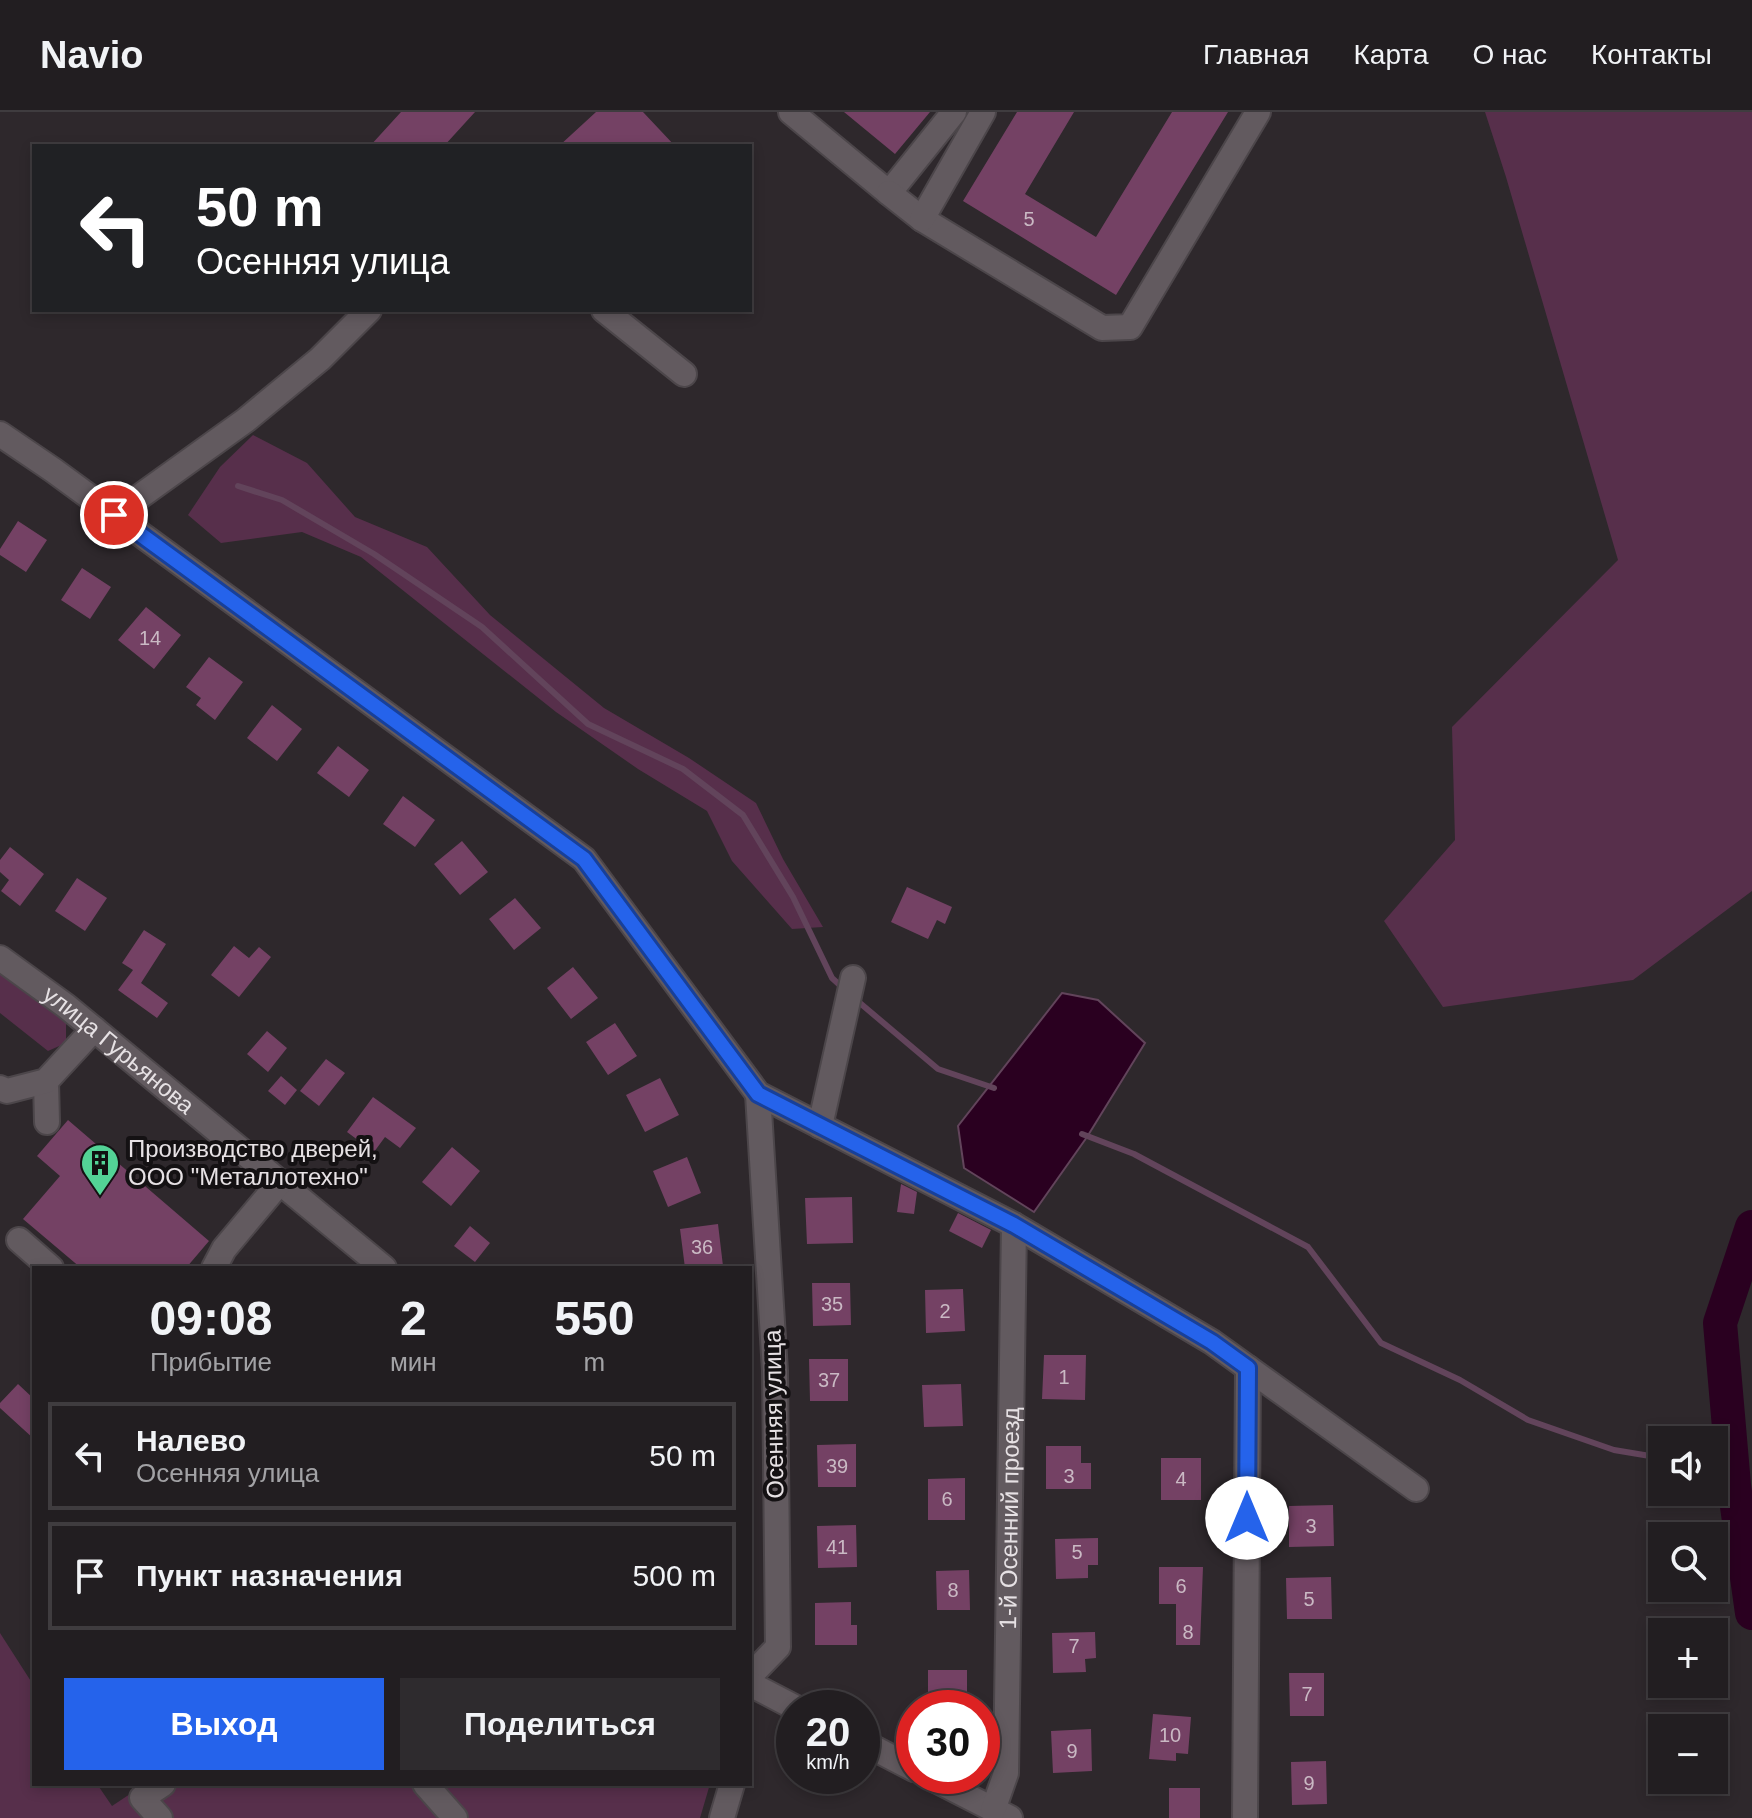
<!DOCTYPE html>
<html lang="ru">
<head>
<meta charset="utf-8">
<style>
  :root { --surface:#221e21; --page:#2e2b2e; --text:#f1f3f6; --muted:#a2a2a5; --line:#3f3c3f; --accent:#2563eb }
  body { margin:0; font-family:Arial,sans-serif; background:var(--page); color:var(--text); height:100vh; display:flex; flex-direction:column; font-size:30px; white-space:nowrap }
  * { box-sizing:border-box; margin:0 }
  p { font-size:26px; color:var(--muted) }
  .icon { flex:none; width:44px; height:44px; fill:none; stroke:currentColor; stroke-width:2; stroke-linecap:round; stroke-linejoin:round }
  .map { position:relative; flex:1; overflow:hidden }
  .side { position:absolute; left:32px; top:1154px; width:720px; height:520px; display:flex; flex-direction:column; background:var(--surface); border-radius:0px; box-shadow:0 4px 12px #0003,0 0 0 2px var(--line) }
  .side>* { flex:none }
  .hud { position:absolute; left:32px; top:32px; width:720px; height:168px; border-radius:0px; box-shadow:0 4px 12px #0003,0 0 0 2px var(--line); background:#202124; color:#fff; overflow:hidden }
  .controls { position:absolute; left:1648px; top:1314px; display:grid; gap:16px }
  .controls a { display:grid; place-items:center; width:80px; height:80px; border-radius:0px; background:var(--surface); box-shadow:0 4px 12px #0003,0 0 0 2px var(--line); font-size:40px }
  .speed { position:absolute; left:776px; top:1578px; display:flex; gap:16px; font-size:40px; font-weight:700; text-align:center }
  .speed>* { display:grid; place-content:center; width:104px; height:104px; border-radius:50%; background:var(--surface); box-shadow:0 4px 12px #0003,0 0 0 2px var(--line); line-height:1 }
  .speed small { font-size:20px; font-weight:400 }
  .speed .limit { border:12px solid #d22; background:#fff; color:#111 }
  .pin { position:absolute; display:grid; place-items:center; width:68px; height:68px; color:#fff; margin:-34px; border:4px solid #fff; border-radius:50%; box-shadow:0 2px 8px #0007 }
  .me { position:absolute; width:88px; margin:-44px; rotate:0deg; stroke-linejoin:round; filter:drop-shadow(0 0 6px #0008) }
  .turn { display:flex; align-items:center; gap:28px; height:168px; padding:0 32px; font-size:36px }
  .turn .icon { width:104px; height:104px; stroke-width:2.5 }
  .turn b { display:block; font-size:56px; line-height:68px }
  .eta { display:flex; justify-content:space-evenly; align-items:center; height:136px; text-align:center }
  .eta b { font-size:48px; font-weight:700; line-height:56px }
  .button { display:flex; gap:16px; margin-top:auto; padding:16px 32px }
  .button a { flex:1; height:92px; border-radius:0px; background:var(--accent); color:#fff; font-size:32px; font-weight:700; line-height:92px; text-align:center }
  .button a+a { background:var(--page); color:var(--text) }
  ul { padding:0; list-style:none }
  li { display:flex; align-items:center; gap:24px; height:108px; margin:0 16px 12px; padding:0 16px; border:4px solid var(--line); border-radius:0px }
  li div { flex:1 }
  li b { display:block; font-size:30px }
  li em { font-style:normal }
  header { display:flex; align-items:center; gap:48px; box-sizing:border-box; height:112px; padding:0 40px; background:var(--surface); border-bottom:2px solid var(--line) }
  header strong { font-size:38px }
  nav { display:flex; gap:44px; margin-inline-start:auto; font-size:28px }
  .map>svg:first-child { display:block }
  .green { fill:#572f4b }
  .water { fill:#2a0020; stroke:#62445b; stroke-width:2 }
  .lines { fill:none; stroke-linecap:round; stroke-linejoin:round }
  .stream { stroke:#62445b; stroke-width:6 }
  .river { stroke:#2a0020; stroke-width:34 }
  .building { fill:#744164 }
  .minor-casing { stroke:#4c464a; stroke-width:28 }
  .minor { stroke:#625a5f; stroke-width:24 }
  .route-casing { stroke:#184099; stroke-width:20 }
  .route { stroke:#2563eb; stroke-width:14 }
  .labels { text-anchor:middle; stroke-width:8; stroke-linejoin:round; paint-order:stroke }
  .number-label { font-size:20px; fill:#cab9c4 }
  .street-label { font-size:24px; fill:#e6e1e4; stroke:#141113 }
  .poi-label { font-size:24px; fill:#e6e1e4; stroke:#141113; text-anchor:start }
</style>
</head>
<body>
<header>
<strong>Navio</strong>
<nav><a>Главная</a><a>Карта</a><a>О нас</a><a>Контакты</a></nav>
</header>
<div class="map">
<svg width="1752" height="1706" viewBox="0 0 1752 1706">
  <rect width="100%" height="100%" fill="#2e282c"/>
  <path class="green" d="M1485,0H1752V779L1633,868L1443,895L1384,809L1455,728L1452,615L1618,448L1506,65Z
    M253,323L307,351L355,405L427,435L490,503L604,596L689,646L756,691L783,747L823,815L792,817L732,749L707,699L638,657L556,600L361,445L302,420L221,431L188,403L220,355Z
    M0,861L66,907V931L48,939L0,901Z
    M0,1521L34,1574V1672H97L112,1694L145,1672H710L700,1706H0Z"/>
  <path class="water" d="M1062,881L1098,888L1145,931L1087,1025L1034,1100L964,1056L958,1014Z"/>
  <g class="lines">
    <path class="stream" d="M238,374L282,388L374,442L482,515L588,612L683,657L743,703L793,785L832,866L843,876
      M854,886L938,957L994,976
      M1082,1022L1134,1042L1308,1135L1381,1231L1460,1268L1528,1308L1614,1338L1662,1346
      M1714,1353L1732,1354"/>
    <path class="river" d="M1752,1115L1720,1211L1734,1373L1752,1501"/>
  </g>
  <path class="building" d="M401,0H475L444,34H370Z
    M596,0H643L675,34H559Z
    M844,0H930L895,42Z
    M1017,0H1074L1025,82L1096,125L1172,0H1228L1116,183L963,89Z
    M18,409L47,428L26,460L0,443V437Z
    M82,456L111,475L90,507L61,488Z
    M146,495L181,523L154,557L118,528Z
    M209,545L243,570L215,608L196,593L201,586L186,575Z
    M272,593L302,617L277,649L247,626Z
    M338,634L369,658L349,685L317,661Z
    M403,684L435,708L415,735L383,712Z
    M462,729L488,760L460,783L434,752Z
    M10,735L44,762L20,794L1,779L9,768L0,760V748Z
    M77,766L107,786L85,819L55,799Z
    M907,775L952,795L945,812L937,808L928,827L891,810Z
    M515,786L541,816L514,838L489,807Z
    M144,818L166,832L141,871L168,891L157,906L118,878L133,858L122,851Z
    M234,834L249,846L259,835L271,845L239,885L211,863Z
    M573,855L598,886L571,907L547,876Z
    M615,911L637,944L608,963L586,930Z
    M267,919L287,936L268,960L247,942Z
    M326,947L345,961L319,994L300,979Z
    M281,964L297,978L285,993L268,979Z
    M660,966L679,1003L645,1020L626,983Z
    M373,985L416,1016L400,1036L385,1025L374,1040L347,1020Z
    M68,1008L209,1129L186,1156H81L23,1107L60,1064L37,1044Z
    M452,1035L480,1059L451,1094L422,1070Z
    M687,1045L701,1081L668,1095L653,1059Z
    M901,1072L917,1080L914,1102L897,1100Z
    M852,1085L853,1131L807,1132L805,1086Z
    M958,1101L991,1118L982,1136L949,1119Z
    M718,1112L723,1154L685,1156L680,1117Z
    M470,1114L490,1131L475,1150L454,1134Z
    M812,1171H850L851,1213L813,1214Z
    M963,1177L965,1219L926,1221L925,1178Z
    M1044,1243H1086L1085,1288L1042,1287Z
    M809,1247H848V1289H810Z
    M18,1272L34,1287V1327L0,1296V1291Z
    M961,1272L963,1314L924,1315L922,1273Z
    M856,1332V1375H818L817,1333Z
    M1046,1334H1081V1351H1091V1377H1046Z
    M1161,1346H1201V1388H1161Z
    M965,1366V1408H928V1367Z
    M1333,1393L1334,1434L1289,1435V1394Z
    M856,1413L857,1455L818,1456L817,1414Z
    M1098,1426V1453H1088V1466L1056,1467L1055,1427Z
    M1159,1455H1203L1200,1533H1176V1492H1159Z
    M969,1458L970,1498H937L936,1459Z
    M1331,1465L1332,1507H1287L1286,1466Z
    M851,1490V1513H857V1533H815V1491Z
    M1095,1520L1096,1546L1085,1547L1086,1560L1053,1561L1052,1521Z
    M928,1558H967V1596H928Z
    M1289,1561H1324V1604H1290Z
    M1153,1602L1191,1605L1188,1642L1176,1641V1649L1149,1647Z
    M1091,1617L1092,1659L1053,1661L1051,1619Z
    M1326,1649L1327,1692L1292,1693L1291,1650Z
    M1169,1676H1200V1706H1169Z"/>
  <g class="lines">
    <g class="minor-casing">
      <g id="minor">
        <path d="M791,0L889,81L954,0"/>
        <path d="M889,81L922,107L1102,216L1130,215L1258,0"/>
        <path d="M922,107L983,0"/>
        <path d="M604,198L684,262"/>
        <path d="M0,322L53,358L584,747L758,982L1014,1113L1212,1230L1416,1377"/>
        <path d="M114,403L246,308L320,247L369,198"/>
        <path id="s1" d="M0,846L66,894L384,1156"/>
        <path d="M46,969L47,1010"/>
        <path d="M0,976L7,979L46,969L94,917"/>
        <path d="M820,1014L853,866"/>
        <path d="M19,1128L51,1156"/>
        <path d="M214,1156L224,1137L280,1070"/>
        <path d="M750,1564L778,1535L775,1259L758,982"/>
        <path d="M750,1572L796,1596"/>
        <path d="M862,1630L914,1657"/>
        <path d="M928,1664L1010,1706"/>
        <path d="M425,1672L455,1706"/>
        <path id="s2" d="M993,1698L1006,1661L1014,1113"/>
        <path d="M160,1706L142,1686L163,1672"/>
        <path d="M722,1706L732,1672"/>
        <path d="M1245,1706L1248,1256"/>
      </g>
    </g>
    <use href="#minor" class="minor"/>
  </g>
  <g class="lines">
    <g class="route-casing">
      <path id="route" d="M114,403L584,747L758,982L1014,1113L1212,1230L1248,1256L1247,1406"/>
    </g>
    <use href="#route" class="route"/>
  </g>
  <defs>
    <g id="building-pin" transform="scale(2)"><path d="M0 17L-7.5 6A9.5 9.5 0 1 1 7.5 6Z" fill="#53d396" stroke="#141113"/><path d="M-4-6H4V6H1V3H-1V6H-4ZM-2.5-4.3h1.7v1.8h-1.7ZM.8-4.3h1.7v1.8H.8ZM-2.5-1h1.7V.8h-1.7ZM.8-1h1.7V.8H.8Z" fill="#111"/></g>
  </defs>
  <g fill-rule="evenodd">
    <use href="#building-pin" x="100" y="1051"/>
  </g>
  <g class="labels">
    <g class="number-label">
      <text x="1029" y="114">5</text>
      <text x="150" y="533">14</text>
      <text x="702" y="1142">36</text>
      <text x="832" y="1199">35</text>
      <text x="945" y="1206">2</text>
      <text x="1064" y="1272">1</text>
      <text x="829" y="1275">37</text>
      <text x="837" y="1361">39</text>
      <text x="1069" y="1371">3</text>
      <text x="1181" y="1374">4</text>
      <text x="947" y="1394">6</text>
      <text x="1311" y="1421">3</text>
      <text x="837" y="1442">41</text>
      <text x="1077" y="1447">5</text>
      <text x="1181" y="1481">6</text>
      <text x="953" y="1485">8</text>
      <text x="1309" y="1494">5</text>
      <text x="1188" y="1527">8</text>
      <text x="1074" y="1541">7</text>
      <text x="1307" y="1589">7</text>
      <text x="1170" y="1630">10</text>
      <text x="1072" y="1646">9</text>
      <text x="1309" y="1678">9</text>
    </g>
    <g class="street-label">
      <text dy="8" stroke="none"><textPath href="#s1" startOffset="150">улица Гурьянова</textPath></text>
      <text transform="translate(774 1302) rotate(-91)" y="8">Осенняя улица</text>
      <text dy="8" stroke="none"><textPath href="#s2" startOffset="294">1-й Осенний проезд</textPath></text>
    </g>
    <g class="poi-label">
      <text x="128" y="1045">Производство дверей,<tspan x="128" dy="28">ООО "Металлотехно"</tspan></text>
    </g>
  </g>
</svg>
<div class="controls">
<a><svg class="icon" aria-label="sound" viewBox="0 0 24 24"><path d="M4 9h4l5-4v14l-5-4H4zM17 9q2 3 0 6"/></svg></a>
<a><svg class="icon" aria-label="search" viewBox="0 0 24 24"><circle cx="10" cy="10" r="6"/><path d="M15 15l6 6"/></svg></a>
<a>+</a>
<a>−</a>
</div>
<div class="speed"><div>20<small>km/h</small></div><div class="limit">30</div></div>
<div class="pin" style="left:114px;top:403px;background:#d93025"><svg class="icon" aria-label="arrive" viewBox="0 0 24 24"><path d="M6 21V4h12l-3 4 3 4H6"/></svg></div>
<svg class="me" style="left:1247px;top:1406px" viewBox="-20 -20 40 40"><circle r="19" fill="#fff"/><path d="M0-13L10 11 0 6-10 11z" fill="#2563eb"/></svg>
<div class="hud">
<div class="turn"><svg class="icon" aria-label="left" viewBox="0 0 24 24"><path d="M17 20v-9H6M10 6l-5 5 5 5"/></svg><div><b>50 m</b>Осенняя улица</div></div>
</div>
<section class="side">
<div class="eta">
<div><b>09:08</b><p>Прибытие</p></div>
<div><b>2</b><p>мин</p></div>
<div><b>550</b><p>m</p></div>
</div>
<ul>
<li><svg class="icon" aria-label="left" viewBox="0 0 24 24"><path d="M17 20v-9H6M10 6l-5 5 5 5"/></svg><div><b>Налево</b><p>Осенняя улица</p></div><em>50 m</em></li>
<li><svg class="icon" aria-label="arrive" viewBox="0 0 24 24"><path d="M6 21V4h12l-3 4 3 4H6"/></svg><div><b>Пункт назначения</b></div><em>500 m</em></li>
</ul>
<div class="button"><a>Выход</a><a>Поделиться</a></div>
</section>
</div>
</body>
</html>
